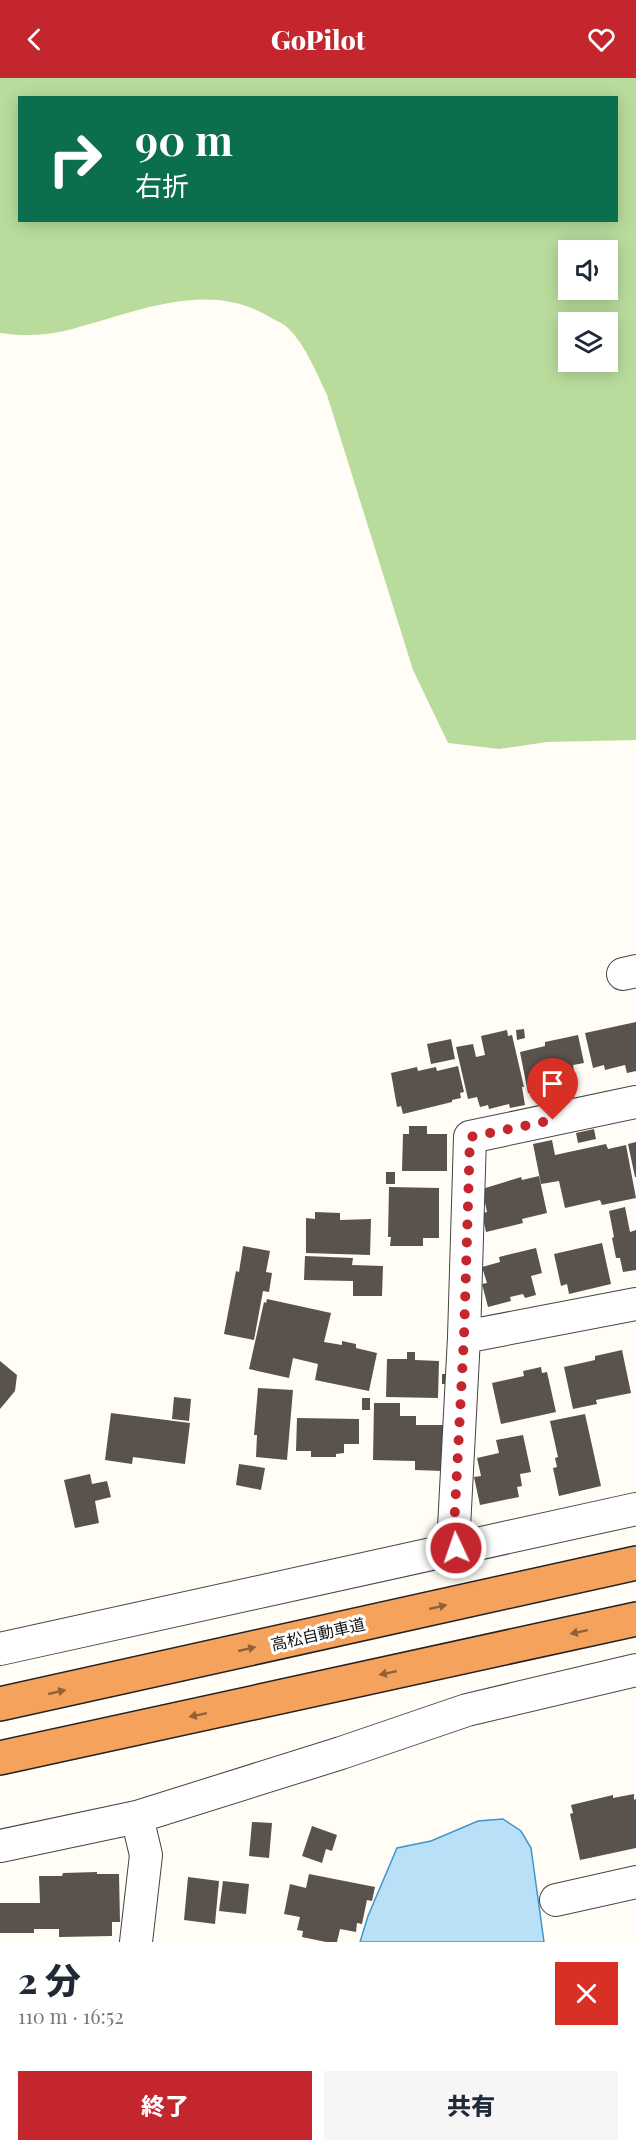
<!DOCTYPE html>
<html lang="ja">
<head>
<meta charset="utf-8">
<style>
  :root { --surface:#fff; --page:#f6f6f7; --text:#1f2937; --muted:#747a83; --accent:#c4262e }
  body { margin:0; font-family:"Playfair Display","Noto Sans JP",serif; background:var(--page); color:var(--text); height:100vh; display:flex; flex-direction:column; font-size:22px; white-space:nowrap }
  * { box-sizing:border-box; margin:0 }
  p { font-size:20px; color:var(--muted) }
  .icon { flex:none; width:33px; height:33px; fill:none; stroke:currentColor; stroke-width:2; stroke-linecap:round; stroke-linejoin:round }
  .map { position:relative; height:1864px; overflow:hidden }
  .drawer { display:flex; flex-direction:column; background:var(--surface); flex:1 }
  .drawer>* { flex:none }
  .top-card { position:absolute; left:18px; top:18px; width:600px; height:126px; border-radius:0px; box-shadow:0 3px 15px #0003; background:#0b6e4f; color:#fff; overflow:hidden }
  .controls { position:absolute; left:558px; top:162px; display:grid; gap:12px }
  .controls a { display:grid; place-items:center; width:60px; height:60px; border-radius:0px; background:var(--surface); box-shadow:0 3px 15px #0003; font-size:30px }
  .pin { position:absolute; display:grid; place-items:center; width:51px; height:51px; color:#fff; margin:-62px -26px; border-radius:50% 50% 50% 0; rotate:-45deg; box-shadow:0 0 6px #0007 }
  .pin .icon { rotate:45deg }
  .me { position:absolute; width:66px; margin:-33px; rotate:357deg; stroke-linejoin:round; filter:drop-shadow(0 0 4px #0008) }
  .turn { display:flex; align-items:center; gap:21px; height:126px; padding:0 18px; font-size:27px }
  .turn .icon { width:78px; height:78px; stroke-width:2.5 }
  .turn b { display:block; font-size:42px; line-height:51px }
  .round { display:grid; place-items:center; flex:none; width:63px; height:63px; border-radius:0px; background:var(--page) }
  .summary { display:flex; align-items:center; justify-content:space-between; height:102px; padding:0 18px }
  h1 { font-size:36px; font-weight:800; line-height:45px }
  .button { display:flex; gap:12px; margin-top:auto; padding:12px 18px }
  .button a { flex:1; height:69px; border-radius:0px; background:var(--accent); color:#fff; font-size:24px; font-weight:800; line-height:69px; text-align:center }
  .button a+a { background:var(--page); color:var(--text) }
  header { display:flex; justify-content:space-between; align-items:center; height:78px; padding:0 18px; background:var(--accent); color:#fff; font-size:27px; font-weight:800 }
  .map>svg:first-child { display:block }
  .forest { fill:#b9dc9c; fill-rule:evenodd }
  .water { fill:#b9e0f7; stroke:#3f96cf; stroke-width:1.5 }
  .building { fill:#5a524d }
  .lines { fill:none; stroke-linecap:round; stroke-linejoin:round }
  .minor-casing { stroke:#444; stroke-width:34 }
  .highway-casing { stroke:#222; stroke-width:36 }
  .minor { stroke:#fff; stroke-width:32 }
  .highway { stroke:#f5a25d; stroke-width:33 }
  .oneway { fill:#8e613b }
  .route { stroke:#c4262e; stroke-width:10; stroke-dasharray:0 18 }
  .labels { text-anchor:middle; stroke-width:6; stroke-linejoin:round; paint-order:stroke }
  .street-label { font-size:16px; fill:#111; stroke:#fff }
</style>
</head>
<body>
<header><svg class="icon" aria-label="back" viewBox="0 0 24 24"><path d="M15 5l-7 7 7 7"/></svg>GoPilot<svg class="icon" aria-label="heart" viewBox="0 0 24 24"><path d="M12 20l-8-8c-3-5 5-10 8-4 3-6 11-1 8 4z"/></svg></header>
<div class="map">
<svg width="636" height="1864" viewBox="0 0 636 1864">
  <rect width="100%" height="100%" fill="#fffdf5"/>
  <path class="forest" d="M0,0H636V662L547,664L499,671L448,665L413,592L327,317C316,294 306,268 288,250C283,245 274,242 268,238C204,200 130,237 64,253C44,258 20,258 0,255ZM20,20H616V142H20ZM568,172H608V212H568ZM568,244H608V284H568Z"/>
  <path class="water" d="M503,1741L521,1753L531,1770L544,1864H360L368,1838L397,1770L431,1763L478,1743Z"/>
  <path class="building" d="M636,944V993L627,995L625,987L605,992L604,987L593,990L585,955Z
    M524,951L525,960L517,962L516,952Z
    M507,952L508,958L512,957L524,1009H522L525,1027L510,1030L509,1026L489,1031L488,1027L480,1029L477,1019L468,1021L456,969L473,966L476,979L485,977L481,958Z
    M578,957L584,985L573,987L576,1005L528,1015L520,974L545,968V964Z
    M451,961L455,981L431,986L427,966Z
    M458,988L464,1014L460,1015L461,1020L452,1022V1024L403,1036L401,1028L397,1029L391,995L417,989L418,993L436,989L437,993Z
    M409,1048H427V1056H447V1093H402L403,1056H409Z
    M594,1051L596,1061L578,1065L576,1055Z
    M552,1062L555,1077L606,1066L608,1071L626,1067L636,1120L602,1127L600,1122L565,1130L559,1103L541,1106L533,1066Z
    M636,1064V1099H635L628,1066Z
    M386,1094H395V1106H386Z
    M539,1098L547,1135L522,1141L523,1145L486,1154L482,1135L487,1134L482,1111L521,1099L522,1102Z
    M389,1109L439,1110V1160H423V1168H390L391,1159H388Z
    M625,1129L630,1154L636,1152V1192L623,1194L620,1180H616L612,1160L614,1159L609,1133Z
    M315,1134L340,1135V1142L371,1141L370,1177L306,1175V1140L315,1141Z
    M602,1165L611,1206L569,1216L567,1206L561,1208L554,1176Z
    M243,1168L270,1173L266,1194L272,1195L269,1214L263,1213L254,1262L224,1256L236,1193L239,1194Z
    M536,1170L542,1195L531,1198L536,1217L525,1220L523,1216L510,1219L511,1223L488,1229L482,1206L487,1205L482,1189L500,1184L499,1179Z
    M305,1178L353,1180L352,1187L383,1188L382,1218H353V1203L304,1202Z
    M267,1221L331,1235L324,1264L342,1267V1263L356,1266V1270L377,1275L369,1313L315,1302L318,1286L293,1280L289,1300L249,1291L264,1224L266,1225Z
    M622,1272L631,1315L596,1322L597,1326L573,1331L564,1289L595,1282V1278Z
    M407,1274H415V1282L439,1283L438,1320L386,1319L387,1281H407Z
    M0,1283L17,1297L15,1313L0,1331Z
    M541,1289L542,1295L547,1294L556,1334L501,1346L492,1305L524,1298L523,1293Z
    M442,1296H450V1306H442Z
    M258,1310L293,1312L287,1382L256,1379L257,1357H254Z
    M174,1319L191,1321L189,1343L172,1341Z
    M362,1320H370V1332H362Z
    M374,1325H400V1338H416V1347H444L443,1393L415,1392V1383L373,1382Z
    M111,1335L190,1345L185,1386L133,1379L132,1386L105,1382Z
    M585,1336L601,1408L559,1418L553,1390L557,1389L555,1380L558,1379L550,1343Z
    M297,1340L359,1341V1366H344V1375L336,1376V1379H311V1373H296Z
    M523,1357L531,1394L520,1396L522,1408L517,1409L519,1419L480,1427L474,1399L481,1398L477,1380L499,1375L496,1362Z
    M239,1386L265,1390L261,1412L236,1407Z
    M90,1396L92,1406L107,1403L111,1419L95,1423L99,1445L75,1450L64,1402Z
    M634,1716V1722L636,1721V1770L580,1782L570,1736L573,1735L571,1727L613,1717V1720Z
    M252,1744L272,1745L269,1780L249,1778Z
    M312,1748L337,1757L332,1773L326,1771L322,1785L302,1778Z
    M97,1794V1796H119L120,1844H112V1858L59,1859V1851H34V1855H0V1825H40L39,1798H62L63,1795Z
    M309,1796L375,1809L372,1823L367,1822L362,1846L357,1845L356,1854L340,1851L337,1864H326L302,1859L303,1853L297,1852L300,1839L284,1836L290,1806L306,1810Z
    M188,1799L219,1803L215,1846L184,1842Z
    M223,1803L249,1806L246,1836L219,1833Z"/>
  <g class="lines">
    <g class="minor-casing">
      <path id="minor" d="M623,896L636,893
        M464,1259L470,1059L636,1024
        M456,1470L454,1450L464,1259L636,1226
        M0,1571L636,1431
        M0,1768L137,1739L341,1675L467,1632L636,1592
        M556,1822L636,1804
        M136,1864L146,1777L137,1739"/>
    </g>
    <g class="highway-casing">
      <path id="highway" d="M0,1626L636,1485
        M0,1680L636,1541"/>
    </g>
    <use href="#minor" class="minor"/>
    <use href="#highway" class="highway"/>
  </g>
  <defs><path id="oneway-solid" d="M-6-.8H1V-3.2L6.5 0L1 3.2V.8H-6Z" transform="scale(1.5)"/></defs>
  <g class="oneway">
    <use href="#oneway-solid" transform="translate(438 1529) rotate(-13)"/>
    <use href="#oneway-solid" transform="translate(579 1554) rotate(168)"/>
    <use href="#oneway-solid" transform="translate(247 1571) rotate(-13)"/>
    <use href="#oneway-solid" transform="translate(388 1595) rotate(168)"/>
    <use href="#oneway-solid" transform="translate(57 1614) rotate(-13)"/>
    <use href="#oneway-solid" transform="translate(198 1637) rotate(168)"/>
  </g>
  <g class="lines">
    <path class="route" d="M456,1470L454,1450L464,1259L470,1059L553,1042"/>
  </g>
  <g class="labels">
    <g class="street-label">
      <text transform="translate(318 1556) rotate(-13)" y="6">高松自動車道</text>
    </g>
  </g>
</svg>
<div class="controls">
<a><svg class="icon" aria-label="sound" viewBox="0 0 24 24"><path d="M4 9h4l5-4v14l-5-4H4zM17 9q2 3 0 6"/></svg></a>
<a><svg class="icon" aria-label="layers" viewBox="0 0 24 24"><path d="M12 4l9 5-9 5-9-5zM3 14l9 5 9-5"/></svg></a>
</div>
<div class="pin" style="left:553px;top:1042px;background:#d93025"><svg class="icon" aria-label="arrive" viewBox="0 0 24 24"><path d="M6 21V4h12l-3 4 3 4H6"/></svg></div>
<svg class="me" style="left:456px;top:1470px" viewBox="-20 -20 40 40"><circle r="17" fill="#c4262e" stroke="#fff" stroke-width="3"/><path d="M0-11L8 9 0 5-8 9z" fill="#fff"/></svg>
<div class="top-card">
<div class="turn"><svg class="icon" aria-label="right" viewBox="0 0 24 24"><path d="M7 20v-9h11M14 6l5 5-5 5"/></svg><div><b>90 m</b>右折</div></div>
</div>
</div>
<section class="drawer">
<div class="summary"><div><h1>2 分</h1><p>110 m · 16:52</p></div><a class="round" style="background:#d93025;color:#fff"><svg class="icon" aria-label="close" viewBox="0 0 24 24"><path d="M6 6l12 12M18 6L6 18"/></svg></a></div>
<div class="button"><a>終了</a><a>共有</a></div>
</section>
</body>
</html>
